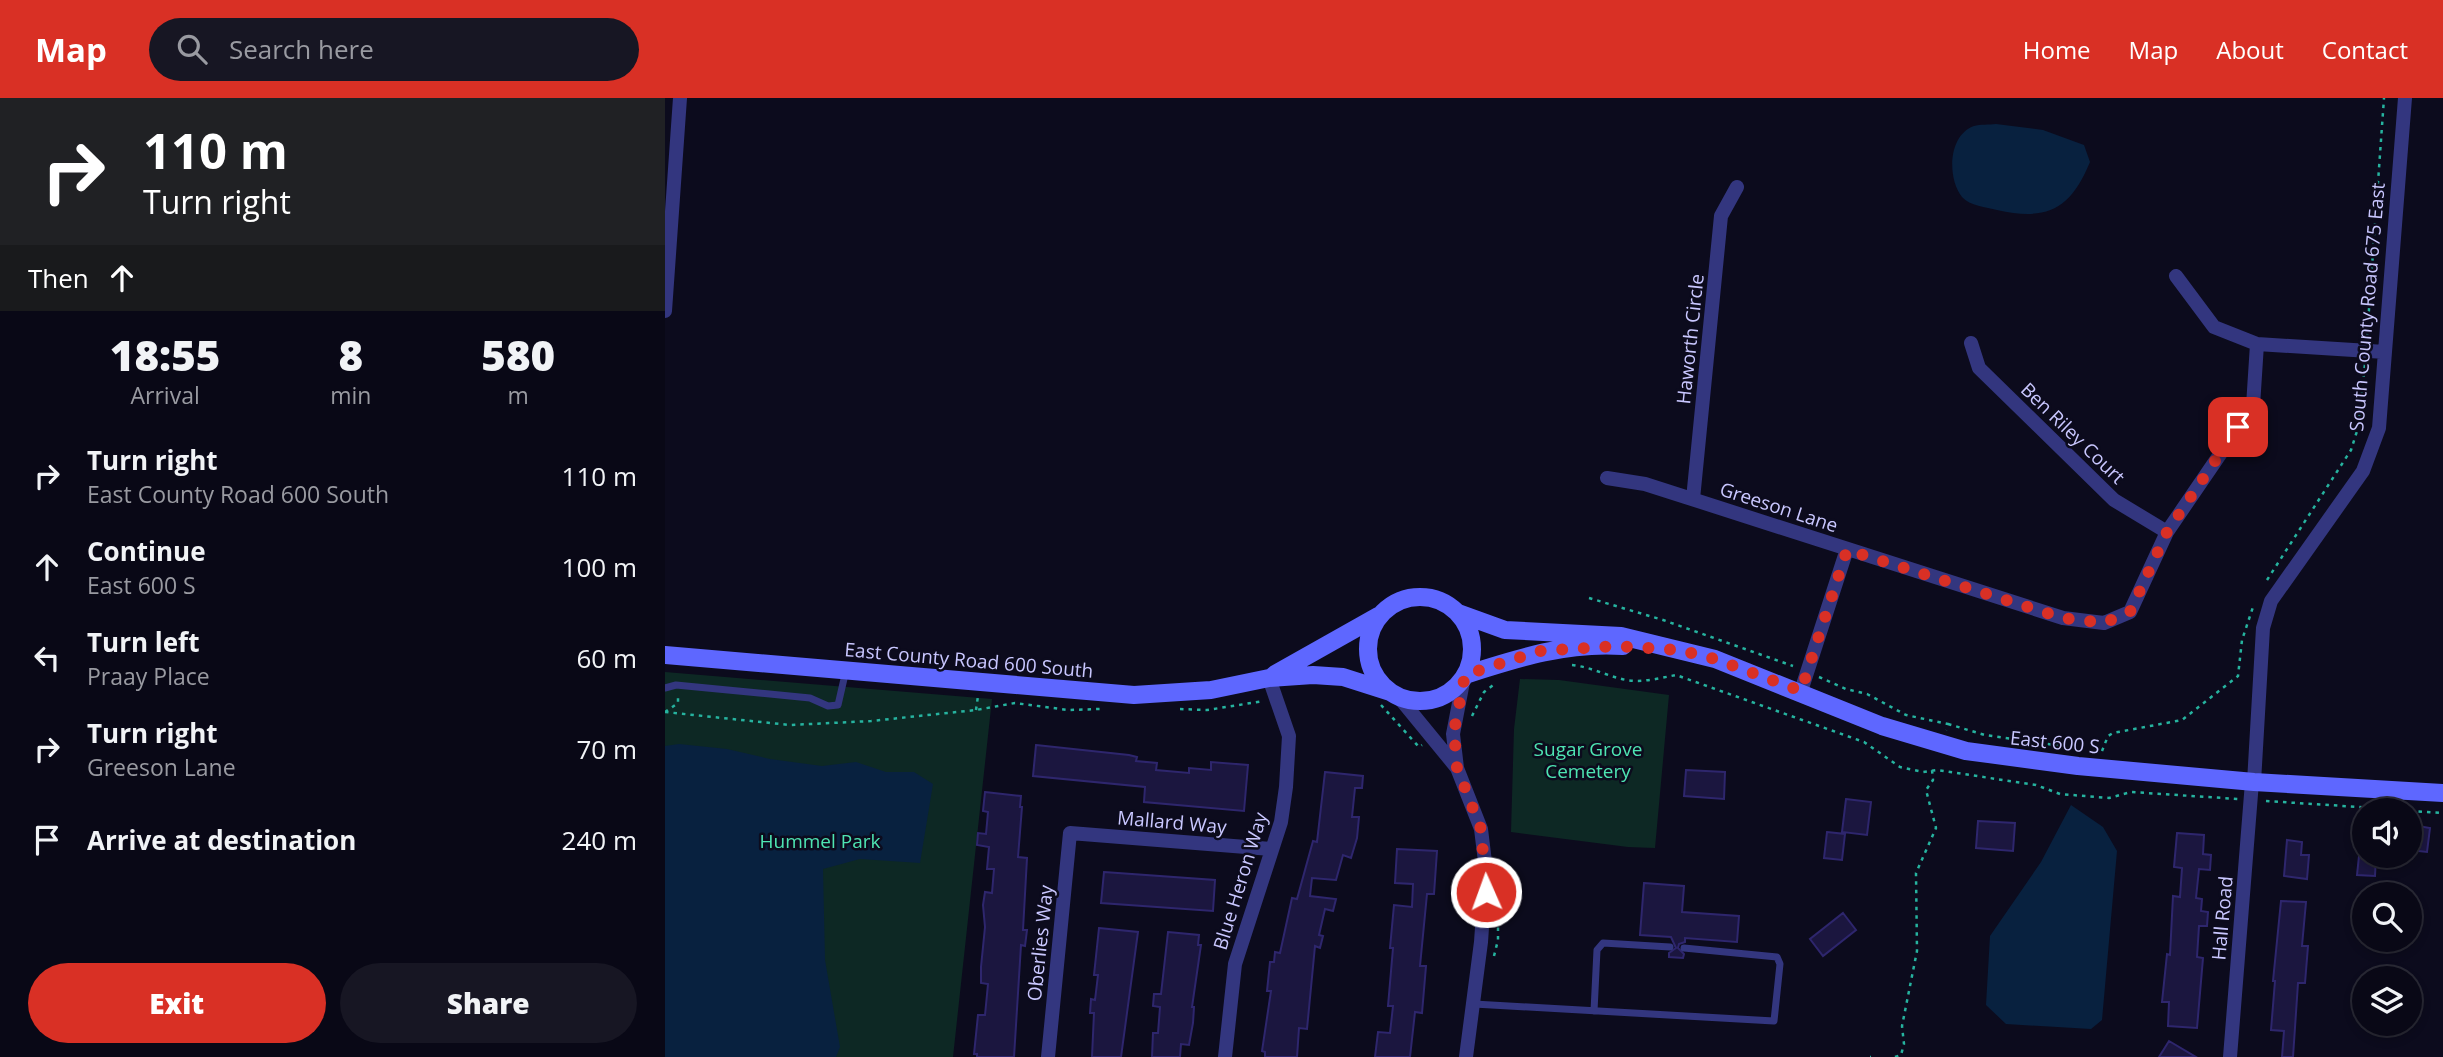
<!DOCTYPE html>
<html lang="en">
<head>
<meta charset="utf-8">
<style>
  :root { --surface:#090816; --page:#171623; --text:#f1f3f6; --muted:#999aa1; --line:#292935; --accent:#d93025 }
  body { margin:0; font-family:"Open Sans",sans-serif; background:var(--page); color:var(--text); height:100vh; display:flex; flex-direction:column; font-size:26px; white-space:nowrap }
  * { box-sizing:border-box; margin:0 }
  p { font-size:23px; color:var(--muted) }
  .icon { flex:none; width:38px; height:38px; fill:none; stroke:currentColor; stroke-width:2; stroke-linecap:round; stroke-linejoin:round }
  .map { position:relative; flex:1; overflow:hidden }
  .details { display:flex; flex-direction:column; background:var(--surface); width:665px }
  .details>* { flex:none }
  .banner { background:#202124; color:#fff; overflow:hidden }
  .buttons { position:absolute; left:1687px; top:700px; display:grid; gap:14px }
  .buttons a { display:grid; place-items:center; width:70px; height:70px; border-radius:50%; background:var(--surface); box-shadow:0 4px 10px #0003,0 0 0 2px var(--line); font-size:35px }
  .pin { position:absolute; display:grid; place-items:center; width:60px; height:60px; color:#fff; margin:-30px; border-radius:14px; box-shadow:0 4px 10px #0006 }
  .me { position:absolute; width:77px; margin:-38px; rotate:358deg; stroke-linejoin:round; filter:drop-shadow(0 0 5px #0008) }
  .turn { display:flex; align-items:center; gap:24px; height:147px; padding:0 28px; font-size:32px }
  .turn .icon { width:91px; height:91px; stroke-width:2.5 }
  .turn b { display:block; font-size:49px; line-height:60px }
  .then { display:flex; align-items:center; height:66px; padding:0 28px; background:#0003; gap:14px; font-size:26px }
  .eta { display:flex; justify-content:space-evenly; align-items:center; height:119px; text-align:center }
  .eta b { font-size:42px; font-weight:800; line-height:49px }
  .primary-button { display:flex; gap:14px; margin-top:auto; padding:14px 28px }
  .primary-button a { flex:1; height:80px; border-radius:42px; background:var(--accent); color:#fff; font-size:28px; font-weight:800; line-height:80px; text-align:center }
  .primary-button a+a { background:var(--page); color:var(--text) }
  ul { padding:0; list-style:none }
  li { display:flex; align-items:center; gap:21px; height:91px; padding:0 28px }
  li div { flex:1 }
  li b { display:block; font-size:26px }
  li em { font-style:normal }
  header { display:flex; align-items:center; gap:42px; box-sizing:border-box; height:98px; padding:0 35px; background:var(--accent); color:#fff }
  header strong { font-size:33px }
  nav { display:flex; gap:38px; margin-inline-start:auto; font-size:24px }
  .search { width:490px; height:63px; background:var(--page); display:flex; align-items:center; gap:18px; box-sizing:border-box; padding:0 24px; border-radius:38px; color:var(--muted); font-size:26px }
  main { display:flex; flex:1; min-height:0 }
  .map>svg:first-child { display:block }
  .green { fill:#0d2824 }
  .water { fill:#08213f }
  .building { fill:#1b163f; stroke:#2e266d; stroke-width:2 }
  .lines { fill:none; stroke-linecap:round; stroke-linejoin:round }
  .path { stroke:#26b39f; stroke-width:2.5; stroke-dasharray:3.5 5; stroke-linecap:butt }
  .lane { stroke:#33367f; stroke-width:7 }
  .street { stroke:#33367f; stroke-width:14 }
  .secondary { stroke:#5e67ff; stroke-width:18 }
  .route { stroke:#d93025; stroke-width:12; stroke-dasharray:0 21.6 }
  .labels { text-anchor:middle; stroke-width:5; stroke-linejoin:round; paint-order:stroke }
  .street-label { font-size:19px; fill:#c9c7ff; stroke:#0c0b1d }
  .park-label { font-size:19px; fill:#4ee4b2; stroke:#0c0b1d }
</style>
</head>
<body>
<header>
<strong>Map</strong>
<div class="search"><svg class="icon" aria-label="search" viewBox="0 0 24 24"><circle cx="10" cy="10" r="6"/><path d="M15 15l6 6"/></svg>Search here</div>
<nav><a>Home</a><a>Map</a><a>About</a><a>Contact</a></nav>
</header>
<main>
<section class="details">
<div class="banner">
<div class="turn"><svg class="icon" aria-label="right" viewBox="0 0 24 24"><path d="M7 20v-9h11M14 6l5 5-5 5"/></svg><div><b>110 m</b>Turn right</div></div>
<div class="then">Then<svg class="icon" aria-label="ahead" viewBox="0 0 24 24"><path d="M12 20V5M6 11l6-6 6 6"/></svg></div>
</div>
<div class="eta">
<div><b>18:55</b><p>Arrival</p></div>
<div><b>8</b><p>min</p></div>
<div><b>580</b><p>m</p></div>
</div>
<ul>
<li><svg class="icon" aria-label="right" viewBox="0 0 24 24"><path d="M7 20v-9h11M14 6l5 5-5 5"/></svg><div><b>Turn right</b><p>East County Road 600 South</p></div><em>110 m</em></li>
<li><svg class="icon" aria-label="ahead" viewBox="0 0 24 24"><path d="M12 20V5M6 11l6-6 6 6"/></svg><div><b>Continue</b><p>East 600 S</p></div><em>100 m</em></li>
<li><svg class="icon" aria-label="left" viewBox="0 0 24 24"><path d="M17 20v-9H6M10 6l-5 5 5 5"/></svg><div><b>Turn left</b><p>Praay Place</p></div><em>60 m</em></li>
<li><svg class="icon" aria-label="right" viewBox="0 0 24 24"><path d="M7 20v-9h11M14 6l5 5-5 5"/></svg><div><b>Turn right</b><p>Greeson Lane</p></div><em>70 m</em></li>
<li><svg class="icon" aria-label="arrive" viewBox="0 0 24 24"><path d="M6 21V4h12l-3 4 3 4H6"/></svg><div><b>Arrive at destination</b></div><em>240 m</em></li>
</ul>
<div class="primary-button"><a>Exit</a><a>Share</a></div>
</section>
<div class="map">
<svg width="1778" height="959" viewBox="0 0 1778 959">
  <rect width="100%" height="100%" fill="#0c0b1d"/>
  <path class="green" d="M0,574L327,601L288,959H0Z
    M855,581L894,582L1004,597L990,750L963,749L846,734L849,631Z"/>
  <path class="water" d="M1331,26L1378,32L1419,47L1425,64C1405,112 1382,123 1332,112C1321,109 1305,108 1297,99C1282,80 1283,37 1309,28C1315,26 1324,27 1331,26Z
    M14,646L62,651L105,661L157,668L191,664L221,674H249L268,686L255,765L195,761L158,771L160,862L175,949L171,959H0V648Z
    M1406,707L1438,729L1452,753L1437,922L1426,931L1341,926L1321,907L1325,838L1376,764Z"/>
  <path class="building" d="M371,647L464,657L472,659L471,663L492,665L491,672L524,675V670L546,672V664L583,667L579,713L479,704L480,689L368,678Z
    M1021,672L1060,674L1059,701L1019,698Z
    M660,674L698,678L697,690H690L687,719H694L692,740L686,760L678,757L671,782L647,780L645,798L671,801L668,813L660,811L654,837L658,838L655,850L650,848L642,931L634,930L632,959H600V954L597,953L606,893H602L605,864H609L610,854L615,855L627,800L632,801L648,743L652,744Z
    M320,694L356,698L355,709H357L353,759L362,760L358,832H362L360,848L356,847L349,959H312V956H309L313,917H320L323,886L316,885V869L320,829L318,807L320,794L327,795L329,771H322L324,749L312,747L313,735L321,736L323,714L318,713Z
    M1181,701L1206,704L1202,737L1177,734Z
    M1313,723L1350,725L1348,753L1311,750Z
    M1753,728L1765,730L1762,754L1745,752V733H1752Z
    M1162,734L1180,736L1177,762L1159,760Z
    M1512,735L1539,737L1538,756L1546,757L1545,772L1534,771L1531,800L1537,801L1536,813L1543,814L1542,828H1534L1532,859L1538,860L1532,930L1503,928L1504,904H1497L1502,856L1505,857L1508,798L1515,799L1517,770L1509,769Z
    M1622,742L1637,744L1636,757H1644L1642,781L1619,778Z
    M732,751L772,753L769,796H762L755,868H761L757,915L750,914L745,959H710L713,934L725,935L728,908H723L728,850H725L729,807L747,809L748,786L730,785Z
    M1694,758H1711L1710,778L1692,777Z
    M439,774L550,782L548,813L436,805Z
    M979,785L1019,788L1017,814L1074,818L1072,844L1020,840V844L1014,846L1013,850L1019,856L1018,860L1004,859V855L1011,850L1006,839L975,837Z
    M1616,803L1641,804L1637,848H1643L1640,885H1633L1628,959H1617L1619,933L1606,932L1610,883H1608Z
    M1178,815L1191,832L1158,858L1145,841Z
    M434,830L473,834L456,959H427L429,915H425L426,901L430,902L433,877H429Z
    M503,834L534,837L533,847H536L527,909H529L528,925L524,947L516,946L515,959H487L488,935H493L495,909L488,908L489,896H496Z
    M1504,943L1531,959H1494Z"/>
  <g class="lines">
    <path class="path" d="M1702,239L1719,0
      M1602,482L1686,352L1693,330L1700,266
      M924,500L998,522L1128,568
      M907,567C926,569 942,578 961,582C977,585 995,580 1011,577L1199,644L1235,669L1258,674L1272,672L1371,687L1395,696L1444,700L1466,694L1573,701
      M1154,579L1181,591L1202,596L1241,617L1283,626L1281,632
      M716,607L754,649L757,647
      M515,611L542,612L599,603
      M311,612L313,598
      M0,614L125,627L206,623L311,612L350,605L403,612L435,611
      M0,614L13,605V596
      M807,618L819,594L831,585
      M1283,626L1320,637L1396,648
      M1437,653L1443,638L1448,635L1517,622L1573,578L1577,542L1589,506
      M1601,703L1741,712
      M1745,713L1778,715
      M829,858L833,842V820
      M1205,959H1206
      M1230,959L1236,957L1239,946L1237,928L1252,853L1251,775L1271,730L1261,692L1268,682L1267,672"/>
    <path class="lane" d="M0,590L11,587L145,600L163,608L173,607L181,572
      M809,906L1109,923L1115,866L1112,859L1019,850
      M929,913L932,852L938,845L1005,849"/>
    <path class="street" d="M1511,178L1549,229L1592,246L1720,254
      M0,213L15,0
      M1306,245L1314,270L1449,402L1502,434
      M942,380L980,386L1398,520L1439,525L1465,514L1502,434L1588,308L1592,246
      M1028,401L1056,118L1072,89
      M799,579L788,636L792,670L816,731L821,772L816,844L801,959
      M1136,593L1182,451
      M733,598L792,670
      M1589,684L1598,530L1606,503L1698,373L1714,330L1740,0
      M383,959L405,735L606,751
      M560,959L570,866L616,724L621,689L624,638L604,580
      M1565,959L1587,684"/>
    <path class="secondary" d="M703 551a52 52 0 1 1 104 0a52 52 0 1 1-104 0Z
      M793,515L840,532L956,538L1050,561L1217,628L1301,653L1413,668L1589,684L1778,695
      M0,557L469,597L546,592L604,580L648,577L678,579L725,594
      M610,576L713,518
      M800,577C853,560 902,544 958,548"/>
  </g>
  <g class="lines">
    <path class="route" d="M821,794L816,731L792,670L789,633L800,577L874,553L952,548L1014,552L1050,561L1136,593L1182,452L1398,520L1439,525L1465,514L1502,434L1573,329"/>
  </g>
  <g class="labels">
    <g class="street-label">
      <text transform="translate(1702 209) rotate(-85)" y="7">South County Road 675 East</text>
      <text transform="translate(1025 241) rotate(-84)" y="7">Haworth Circle</text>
      <text transform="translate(1408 335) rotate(44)" y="7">Ben Riley Court</text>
      <text transform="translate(1114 409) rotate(18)" y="7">Greeson Lane</text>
      <text transform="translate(304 562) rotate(5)" y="7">East County Road 600 South</text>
      <text transform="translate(1390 644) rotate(6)" y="7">East 600 S</text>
      <text transform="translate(507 724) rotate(5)" y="7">Mallard Way</text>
      <text transform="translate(575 783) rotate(-73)" y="7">Blue Heron Way</text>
      <text transform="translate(1557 820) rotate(-85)" y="7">Hall Road</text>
      <text transform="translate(375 845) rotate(-84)" y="7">Oberlies Way</text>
    </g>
    <g class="park-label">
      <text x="923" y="658">Sugar Grove<tspan x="923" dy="22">Cemetery</tspan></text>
      <text x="155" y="750">Hummel Park</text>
    </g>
  </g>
</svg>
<div class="buttons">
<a><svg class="icon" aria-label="sound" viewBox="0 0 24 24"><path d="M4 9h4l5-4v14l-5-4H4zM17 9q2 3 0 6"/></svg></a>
<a><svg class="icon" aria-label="search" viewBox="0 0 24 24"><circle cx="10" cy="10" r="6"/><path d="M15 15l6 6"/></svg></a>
<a><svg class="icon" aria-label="layers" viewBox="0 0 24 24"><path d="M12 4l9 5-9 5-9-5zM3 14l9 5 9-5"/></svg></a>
</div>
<div class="pin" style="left:1573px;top:329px;background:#d93025"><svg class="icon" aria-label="arrive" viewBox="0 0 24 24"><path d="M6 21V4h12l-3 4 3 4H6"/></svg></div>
<svg class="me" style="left:821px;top:794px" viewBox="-20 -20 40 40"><circle r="17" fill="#d93025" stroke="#fff" stroke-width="3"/><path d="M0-11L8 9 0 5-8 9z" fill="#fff"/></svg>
</div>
</main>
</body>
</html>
